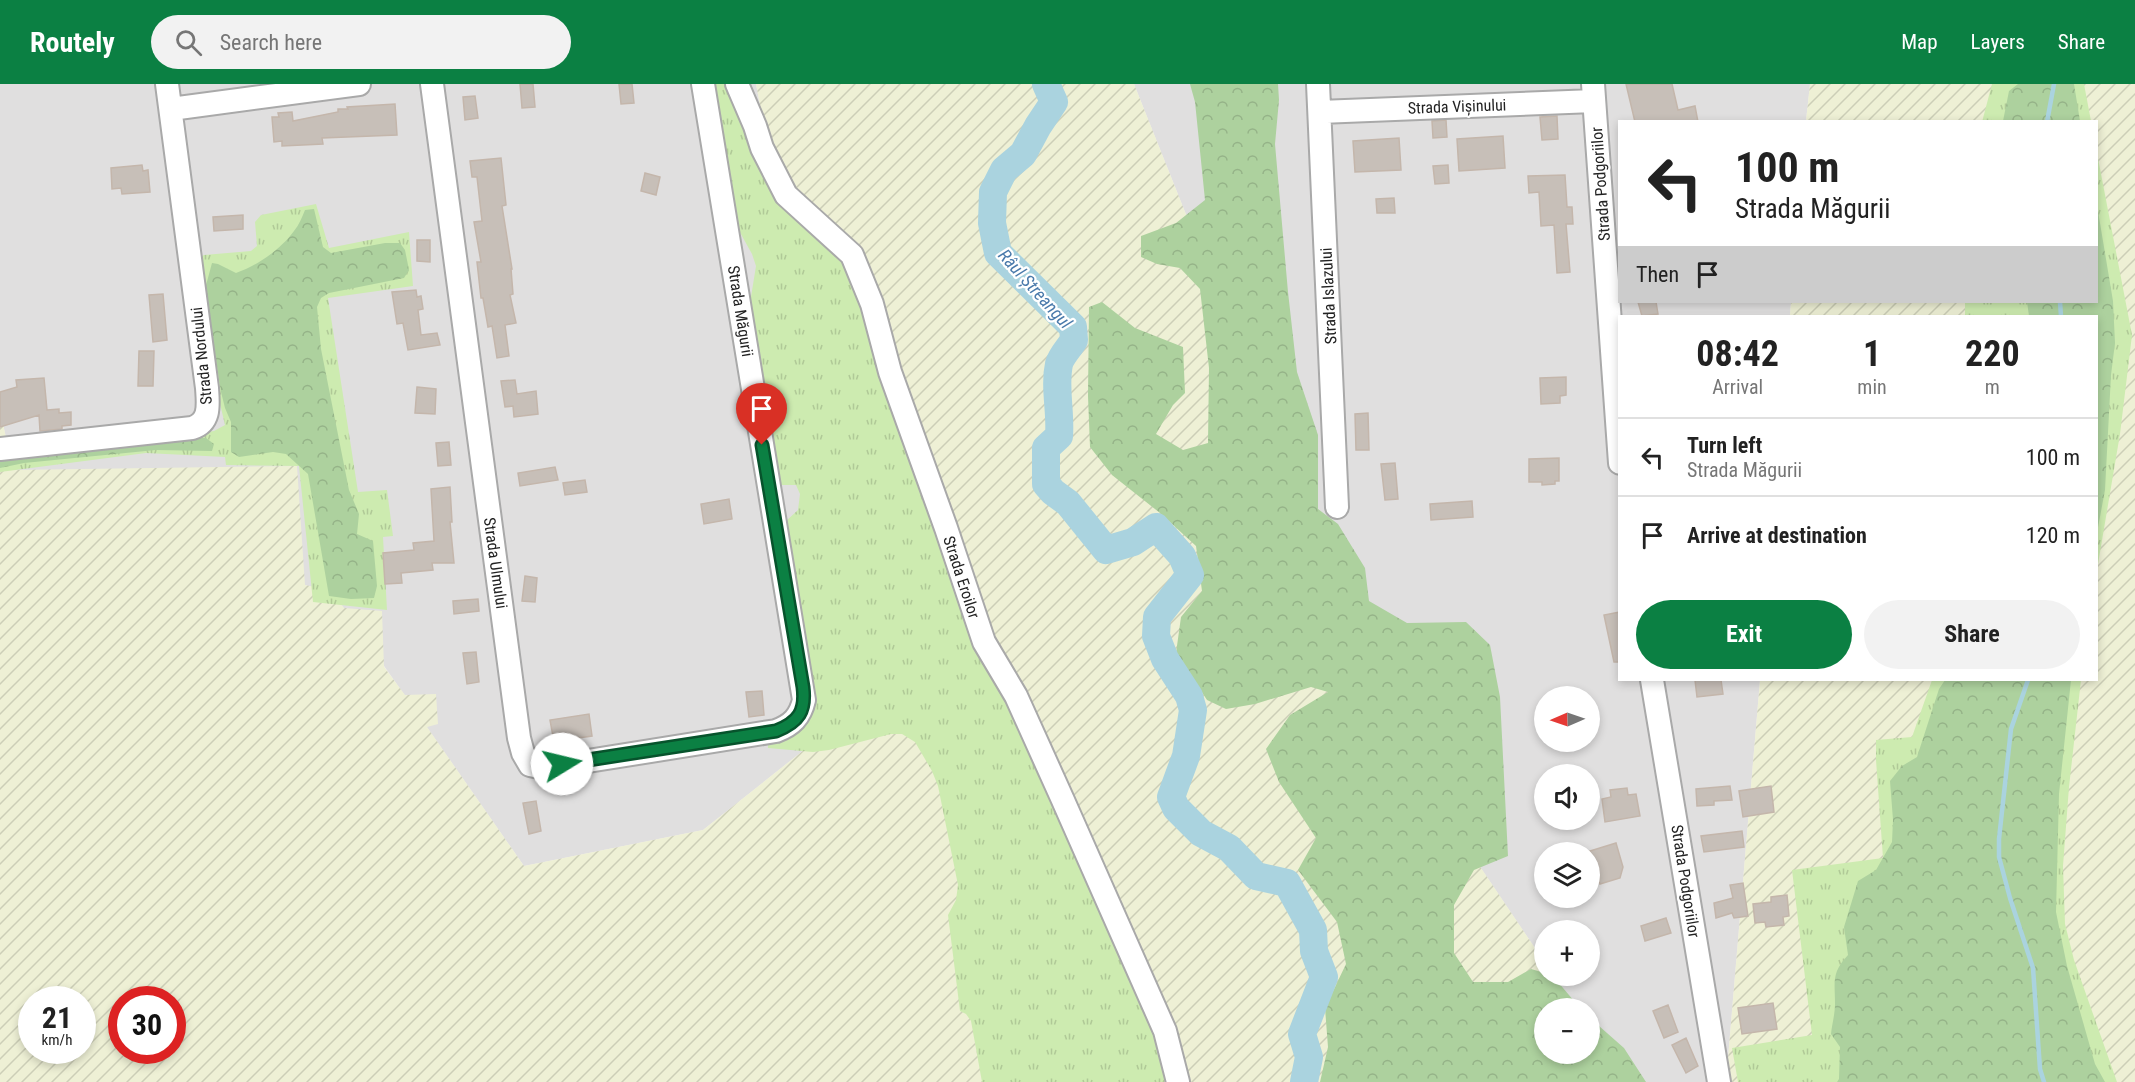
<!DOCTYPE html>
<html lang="en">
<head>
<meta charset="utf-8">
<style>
  :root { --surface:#fff; --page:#f2f2f2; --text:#222; --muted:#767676; --line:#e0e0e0; --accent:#0b8043 }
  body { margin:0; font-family:"Roboto Condensed",sans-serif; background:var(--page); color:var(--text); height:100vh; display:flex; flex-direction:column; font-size:22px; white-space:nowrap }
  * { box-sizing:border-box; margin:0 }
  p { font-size:20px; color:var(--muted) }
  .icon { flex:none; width:33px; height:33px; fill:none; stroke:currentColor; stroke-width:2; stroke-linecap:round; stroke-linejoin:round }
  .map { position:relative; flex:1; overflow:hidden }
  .side { position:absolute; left:1618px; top:231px; width:480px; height:366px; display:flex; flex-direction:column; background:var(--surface); border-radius:0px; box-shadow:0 3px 9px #0003 }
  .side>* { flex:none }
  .hud { position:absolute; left:1618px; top:36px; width:480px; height:183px; border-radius:0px; box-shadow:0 3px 9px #0003; background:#fff; color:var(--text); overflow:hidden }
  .needle { width:39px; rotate:268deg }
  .controls { position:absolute; left:1534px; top:602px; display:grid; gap:12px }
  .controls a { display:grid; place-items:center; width:66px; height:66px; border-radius:50%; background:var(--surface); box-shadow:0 3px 9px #0003; font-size:30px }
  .speed { position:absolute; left:18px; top:902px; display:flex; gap:12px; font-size:30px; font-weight:700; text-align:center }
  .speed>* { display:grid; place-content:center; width:78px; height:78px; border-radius:50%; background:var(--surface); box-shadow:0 3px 9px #0003; line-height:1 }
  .speed small { font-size:15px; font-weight:400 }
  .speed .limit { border:9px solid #d22; background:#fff; color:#111 }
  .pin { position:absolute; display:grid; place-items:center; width:51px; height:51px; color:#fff; margin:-62px -26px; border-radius:50% 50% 50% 0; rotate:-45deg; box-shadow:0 0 6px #0007 }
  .pin .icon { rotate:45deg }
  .me { position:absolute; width:66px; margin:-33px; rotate:81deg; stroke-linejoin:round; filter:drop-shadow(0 0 4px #0008) }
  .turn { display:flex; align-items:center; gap:21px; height:126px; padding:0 18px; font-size:27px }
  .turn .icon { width:78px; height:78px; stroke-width:2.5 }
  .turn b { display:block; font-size:42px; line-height:51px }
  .then { display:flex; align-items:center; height:57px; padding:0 18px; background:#0003; gap:12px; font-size:22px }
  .eta { display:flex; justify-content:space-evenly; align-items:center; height:102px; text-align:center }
  .eta b { font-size:36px; font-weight:700; line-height:42px }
  .cta { display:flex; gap:12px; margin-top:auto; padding:12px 18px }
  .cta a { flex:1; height:69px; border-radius:36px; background:var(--accent); color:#fff; font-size:24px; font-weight:700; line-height:69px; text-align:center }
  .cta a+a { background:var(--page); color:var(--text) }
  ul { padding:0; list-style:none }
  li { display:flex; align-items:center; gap:18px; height:78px; padding:0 18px; border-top:2px solid var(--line) }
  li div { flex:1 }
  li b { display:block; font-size:22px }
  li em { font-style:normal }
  header { display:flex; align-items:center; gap:36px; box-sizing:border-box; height:84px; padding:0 30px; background:var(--accent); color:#fff }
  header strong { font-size:28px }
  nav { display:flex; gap:33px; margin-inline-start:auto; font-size:21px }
  .search { width:420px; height:54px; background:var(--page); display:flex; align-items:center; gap:15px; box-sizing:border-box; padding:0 21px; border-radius:33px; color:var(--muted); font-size:22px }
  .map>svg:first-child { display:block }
  .residential { fill:#e0dfdf; fill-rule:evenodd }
  .farmland { fill:url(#farmland-furrows); fill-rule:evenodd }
  .grass { fill:url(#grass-tufts) }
  .forest { fill:url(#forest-crowns) }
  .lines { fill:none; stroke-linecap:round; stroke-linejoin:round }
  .stream { stroke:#aad3df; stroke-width:4.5 }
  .river { stroke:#aad3df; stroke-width:28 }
  .building { fill:#c7bfb8; stroke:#c4b6ab; stroke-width:1.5 }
  .minor-casing { stroke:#a9a9a9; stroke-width:26 }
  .minor { stroke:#fff; stroke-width:22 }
  .route-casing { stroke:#07532c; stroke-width:15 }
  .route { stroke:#0b8043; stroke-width:10 }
  .labels { text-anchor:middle; stroke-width:4.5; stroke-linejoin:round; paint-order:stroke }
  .street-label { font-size:16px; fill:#222; stroke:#fff }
  .water-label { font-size:18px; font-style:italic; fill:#4a7aab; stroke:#fff }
</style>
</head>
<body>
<header>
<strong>Routely</strong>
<div class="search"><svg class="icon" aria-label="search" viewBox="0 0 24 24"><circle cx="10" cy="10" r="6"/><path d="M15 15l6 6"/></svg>Search here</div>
<nav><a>Map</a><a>Layers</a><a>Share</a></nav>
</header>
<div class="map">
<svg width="2135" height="998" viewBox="0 0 2135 998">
  <defs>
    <pattern id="farmland-furrows" width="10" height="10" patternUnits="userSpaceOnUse" patternTransform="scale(1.5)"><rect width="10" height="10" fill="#eef0d5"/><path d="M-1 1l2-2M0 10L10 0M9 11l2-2" fill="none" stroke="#ccceb7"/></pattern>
    <pattern id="grass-tufts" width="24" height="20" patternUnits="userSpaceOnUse" patternTransform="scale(1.5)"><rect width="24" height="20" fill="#cdebb0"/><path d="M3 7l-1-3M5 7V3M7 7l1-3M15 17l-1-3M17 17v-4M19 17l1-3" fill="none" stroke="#b0c997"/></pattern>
    <pattern id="forest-crowns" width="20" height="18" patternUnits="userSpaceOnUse" patternTransform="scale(1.5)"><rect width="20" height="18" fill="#add19e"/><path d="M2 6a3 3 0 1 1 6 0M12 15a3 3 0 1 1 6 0" fill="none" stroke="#95b388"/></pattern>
  </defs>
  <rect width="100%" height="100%" fill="#f2efe9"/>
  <path class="residential" d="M0,0H756L872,612L703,746L524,782L331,506L27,452L0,326Z
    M1134,0H1810L1806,37L1620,38V218H1791L1790,232H1620V596H1760L1726,998H1625L1590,946V924H1575L1553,891H1590V846H1545V879L1243,432L1193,148ZM1545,612H1590V657H1545ZM1545,690H1590V735H1545ZM1545,768H1590V813H1545Z"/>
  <path class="farmland" d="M756,0H1134L1193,148L1244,432L1545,879V891H1553L1575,924H1545V969H1590L1625,998H0V326L13,386L297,382L305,501L331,506L344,524L382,527L384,583L405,611L436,610L438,640L427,643L524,782L703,746L872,612ZM32,915H82V966H32ZM122,915H172V966H122Z
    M1810,0H2135V998H1726L1760,596H2097V232H1790L1791,218H2097V38L1806,37Z"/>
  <path class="grass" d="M712,0H731L740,27L848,182L1021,633L1161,957L1170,998H982L971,937L966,930L960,927L948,831L956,816L958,801L938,702L932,687L915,658L902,650H891L829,666L813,668L768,664V656L800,641L783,449L786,437L798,426L800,410L796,401H779L750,219L756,182L752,170L737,143L721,53L722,42Z
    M1992,0H2084L2091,37L1982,38Z
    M2097,69L2132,251L2120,350L2097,486V232H1965V218H2097Z
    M316,120L329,164L409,148L413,202L328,214L358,408L387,406L393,452L383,453L387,526L313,518L299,382L226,381L225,373L146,369L0,388V371L187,351L214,347L225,341L217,307L199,174L204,171L251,167L257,162L255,138L261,131Z
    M1932,596H2081L2069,703L2063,782L2065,840L2074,876L2117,998H1738L1732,964L1812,951L1792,786L1883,774L1876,676V656L1912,653Z"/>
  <path class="forest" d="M1190,0H1278L1279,16L1275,60L1288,208L1297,288L1318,351V425L1338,440L1365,484L1369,517L1407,539L1466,538L1490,561L1500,613L1508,772L1474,786L1454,821V869L1473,898H1508L1531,885L1545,889V891H1552L1580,924H1545V969H1590V934L1624,964L1646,998H1320L1328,963L1325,924L1346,880L1337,838L1298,786L1316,754L1279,698L1266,665L1290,631L1328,608L1311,603L1255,620L1226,625L1207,616L1176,569L1181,533L1202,507L1196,462L1160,429L1112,391L1090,363L1088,312L1089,223L1102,218L1135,244L1183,263L1185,309L1173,321L1156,350L1183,366L1208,359L1209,284L1200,205L1180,184L1157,180L1141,173V152L1176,139L1205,116L1195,18Z
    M2018,0H2074L2080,37H2003L2009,7Z
    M2097,121L2113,217L2115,259L2111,291L2105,406L2097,449V232H2029L2027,218H2097Z
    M314,125L323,163L331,169L385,159H400L405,166L409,186L404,194L329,209L321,214L317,223L321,265L349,406L359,430L357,450L373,457L377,502L374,514L351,515L329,512L308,390L286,370L273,368L239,373L231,368V338L225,324L221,308L205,205L212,179L218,180L236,189C257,182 281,165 294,147C299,141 302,133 305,126Z
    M195,354H206L214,360L212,367L156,366L24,379L0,384V375L4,374C68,372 131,362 195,354Z
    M1945,596H2071L2059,710L2056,828L2067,882L2095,980L2105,998H1837L1839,995L1840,963L1831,950C1832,940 1835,930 1835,920C1835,898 1831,889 1848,871L1844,843L1858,797L1876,786L1892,758L1893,736L1890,697L1902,682L1917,673L1939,605Z"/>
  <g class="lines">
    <path class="stream" d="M2047,38L2054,0
      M2060,218L2061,232
      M2028,596L2011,645L1999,755V773L2010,814L2033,884L2040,985L2044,998"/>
    <path class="river" d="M1046,0L1054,18L1038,42L1023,70L1004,86L993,108L992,139L998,169L1073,243L1074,256C1070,263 1061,272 1059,280C1054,303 1061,328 1059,352L1046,364V400L1053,408L1068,419L1106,466L1133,458L1156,443L1182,472L1190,491L1157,533L1156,552L1165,575L1189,612L1193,626L1186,672L1171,713L1176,724L1201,749L1229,764L1256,792L1287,799L1313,846L1314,867L1324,893L1302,950L1309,973L1304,998"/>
  </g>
  <path class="building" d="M520,0H533L535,23L522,24Z
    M619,0H632L634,19L621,20Z
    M1626,0H1672L1678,26L1695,22L1698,38H1635Z
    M475,12L478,34L465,36L463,13Z
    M395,20L397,51L322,54L323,60L282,62V57L274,58L272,33H279L278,29L292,28L293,37L338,28V25H348L347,23Z
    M1557,32L1558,55L1542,56L1540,33Z
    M1446,36L1447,53L1433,54L1432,37Z
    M1503,52L1505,84L1459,87L1457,55Z
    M1399,54L1401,86L1355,88L1353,57Z
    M501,74L506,121L502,122L512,185H511L513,210L510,211L516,239L505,241L509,272L497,274L492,242L488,243L483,214H481L477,178H481L474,138L482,137L477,93H472L470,77Z
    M142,81L143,87L148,86L150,108L122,110L121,104L112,105L111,84Z
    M1448,81L1449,99L1435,100L1433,82Z
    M645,89L660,93L656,111L641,107Z
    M1565,91L1567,123H1572L1573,140H1566L1570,188L1557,189L1554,141L1541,142L1539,108L1529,109L1528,92Z
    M1394,114L1395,129H1377L1376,115Z
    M243,131V145L214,147L213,133Z
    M417,156H430V178L417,177Z
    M416,206L417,213L421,212L423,225L418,226L421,251L437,249L440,261L408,266L403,239L397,240L392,208Z
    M163,210L167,256L153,258L149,211Z
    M1638,218H1656L1658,230L1642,232Z
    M139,267H154L153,302H138Z
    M1566,293V311L1560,312V319L1541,320L1540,294Z
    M44,294L47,326L59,325V329L71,328V341L62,342V345L40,347L39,331L0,343V308L17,303L16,296Z
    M515,296L517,310L536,307L538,330L514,333L513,322L505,323L501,297Z
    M417,303L436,305L435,330L415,329Z
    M1368,329L1369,366H1356L1355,330Z
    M449,358L451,381L438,382L436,359Z
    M1559,374V397H1555V400L1542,401V398H1529V375Z
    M1395,379L1398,415L1385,416L1381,380Z
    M555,383L558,396L520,402L518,389Z
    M585,396L587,408L565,411L563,399Z
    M450,403L452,438H450L454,479H432L433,486L401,489L402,499L385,500L383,469L414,466L413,459L434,457L431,405Z
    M729,415L732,435L704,440L701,420Z
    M1472,417L1473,433L1431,436L1430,420Z
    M525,492L537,494L535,518L522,517Z
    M478,515L479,527L454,530L453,517Z
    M1620,528V578H1614L1604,531Z
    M476,568L479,598L467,600L463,569Z
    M1695,596H1721L1723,610L1697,613Z
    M762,607L764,631L749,633L746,608Z
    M589,630L592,652L571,655L572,666L554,669L555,663L550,636Z
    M1730,702L1732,716L1714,717V721L1697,722L1696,705Z
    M1771,702L1774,728L1743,733L1739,707Z
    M1627,704L1628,711L1636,710L1640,732L1605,738L1602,715L1611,713L1610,706Z
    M536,717L541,747L529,750L523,719Z
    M1742,747L1744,763L1704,768L1701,752Z
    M1616,759L1623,783L1620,794L1600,800L1590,767Z
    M1743,799L1748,832L1734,834L1732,829L1716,834L1714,819L1733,814L1730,801Z
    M1787,811L1789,832L1783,833L1784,841L1766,843L1765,838L1755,839L1753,820L1771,818V813Z
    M1666,834L1671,849L1645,857L1641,842Z
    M1773,919L1777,945L1742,950L1738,924Z
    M1668,921L1678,948L1664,954L1653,927Z
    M1686,954L1698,982L1686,989L1672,961Z"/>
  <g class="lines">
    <g class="minor-casing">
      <path id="minor" d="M432,0L519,654L523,669L530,681L544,684L776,647C792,641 800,633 804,616L703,0
        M737,0L755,42L762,64L786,111L852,171L872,220L890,288L946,444L984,558L1016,612L1062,714L1165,947L1178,998
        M1318,0L1337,423
        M1593,0L1620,379
        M171,25L359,0
        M1320,28L1594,17
        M0,365L192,344C211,338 208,320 207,304L167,0
        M1652,596L1719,998"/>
    </g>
    <use href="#minor" class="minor"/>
  </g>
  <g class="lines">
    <g class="route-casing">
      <path id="route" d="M562,680L776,647C799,638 806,627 803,603L762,361"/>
    </g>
    <use href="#route" class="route"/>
  </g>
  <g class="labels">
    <g class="street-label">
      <text transform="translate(1457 22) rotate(-2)" y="6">Strada Vișinului</text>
      <text transform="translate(1600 100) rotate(-94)" y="6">Strada Podgoriilor</text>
      <text transform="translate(1328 212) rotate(-93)" y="6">Strada Islazului</text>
      <text transform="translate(741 227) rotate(81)" y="6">Strada Măgurii</text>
      <text transform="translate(201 272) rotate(-96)" y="6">Strada Nordului</text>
      <text transform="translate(496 479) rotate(82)" y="6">Strada Ulmului</text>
      <text transform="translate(962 493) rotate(72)" y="6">Strada Eroilor</text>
      <text transform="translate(1686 797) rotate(81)" y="6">Strada Podgoriilor</text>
    </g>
    <g class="water-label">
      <text transform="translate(1035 205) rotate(48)" y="6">Râul Ștreangul</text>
    </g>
  </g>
</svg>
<div class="controls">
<a><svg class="needle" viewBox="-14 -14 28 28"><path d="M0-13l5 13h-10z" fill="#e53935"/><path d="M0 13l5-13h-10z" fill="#767676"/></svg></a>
<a><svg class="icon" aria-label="sound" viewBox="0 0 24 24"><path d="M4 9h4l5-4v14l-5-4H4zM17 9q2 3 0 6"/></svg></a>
<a><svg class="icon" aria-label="layers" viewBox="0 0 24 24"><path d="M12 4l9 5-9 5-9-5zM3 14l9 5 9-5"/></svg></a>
<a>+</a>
<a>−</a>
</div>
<div class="speed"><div>21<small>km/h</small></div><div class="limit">30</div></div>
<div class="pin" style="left:762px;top:361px;background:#d93025"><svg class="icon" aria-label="arrive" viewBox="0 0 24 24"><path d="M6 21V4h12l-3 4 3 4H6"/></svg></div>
<svg class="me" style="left:562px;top:680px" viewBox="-20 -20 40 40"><circle r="19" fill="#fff"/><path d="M0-13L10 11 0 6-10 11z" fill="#0b8043"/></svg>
<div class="hud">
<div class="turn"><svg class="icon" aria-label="left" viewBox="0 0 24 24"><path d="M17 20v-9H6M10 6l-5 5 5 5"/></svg><div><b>100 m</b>Strada Măgurii</div></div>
<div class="then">Then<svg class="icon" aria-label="arrive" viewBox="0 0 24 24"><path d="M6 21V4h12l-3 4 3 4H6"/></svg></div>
</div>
<section class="side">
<div class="eta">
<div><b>08:42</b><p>Arrival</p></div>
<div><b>1</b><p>min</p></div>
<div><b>220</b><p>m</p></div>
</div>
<ul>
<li><svg class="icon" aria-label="left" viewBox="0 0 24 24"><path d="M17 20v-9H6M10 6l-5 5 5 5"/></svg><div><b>Turn left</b><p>Strada Măgurii</p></div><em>100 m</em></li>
<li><svg class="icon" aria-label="arrive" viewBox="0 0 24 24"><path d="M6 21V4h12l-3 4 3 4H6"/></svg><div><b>Arrive at destination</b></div><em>120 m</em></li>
</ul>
<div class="cta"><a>Exit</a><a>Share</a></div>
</section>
</div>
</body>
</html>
